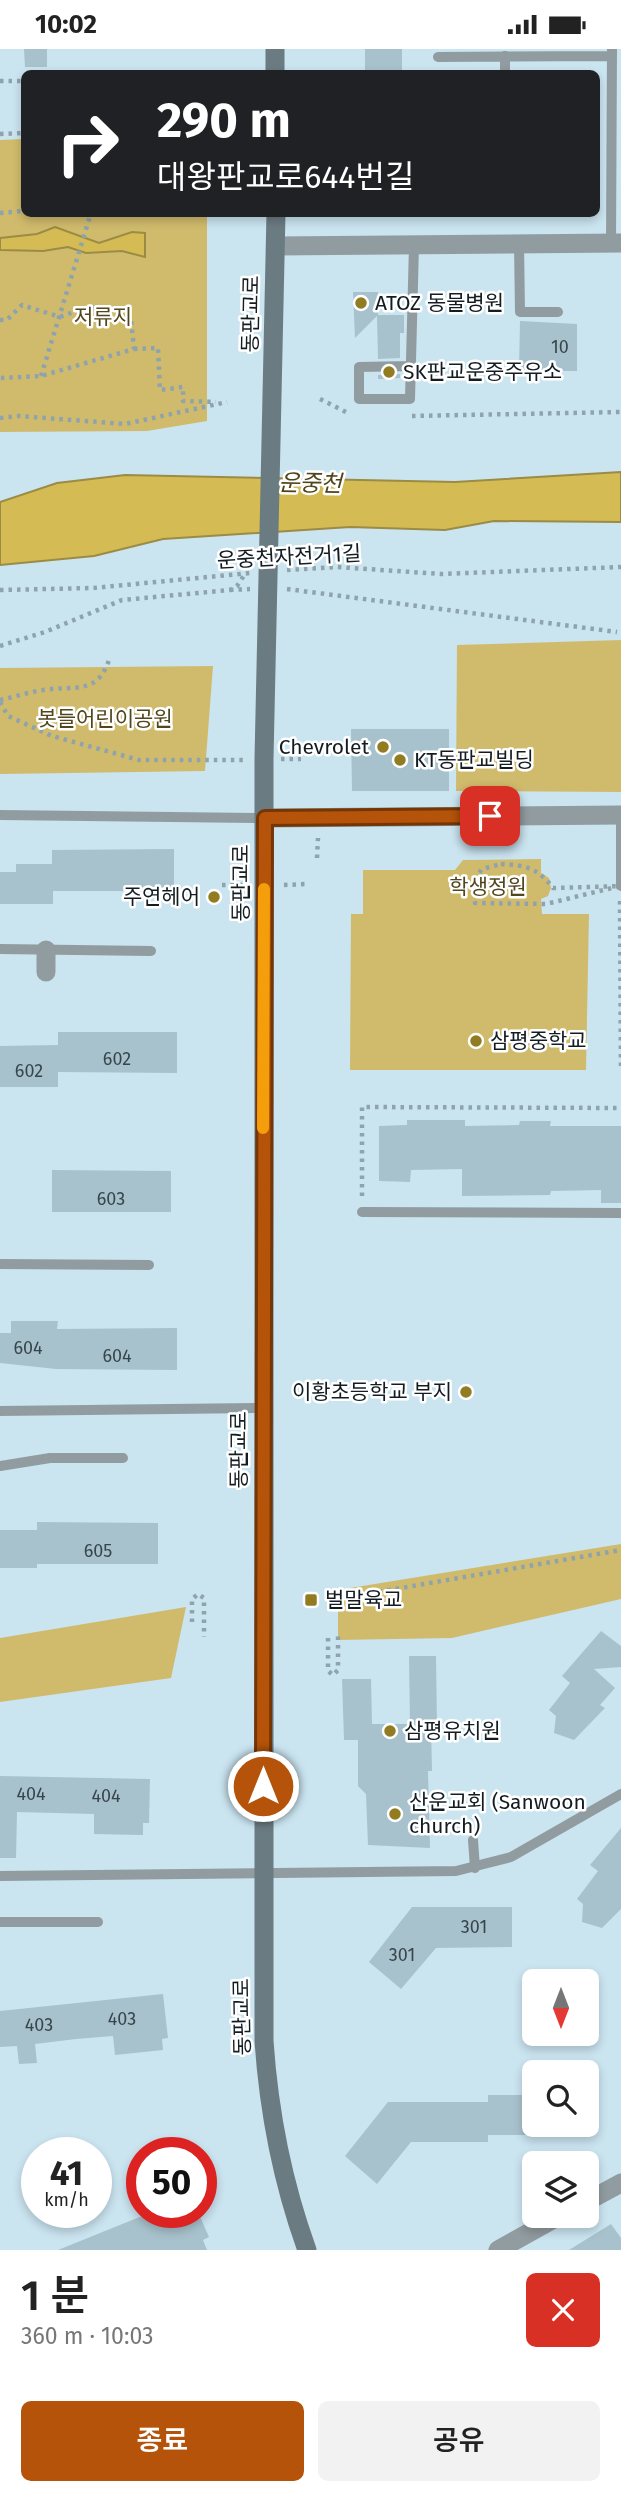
<!DOCTYPE html>
<html lang="ko">
<head>
<meta charset="utf-8">
<style>
  :root { --surface:#fff; --page:#f2f2f2; --text:#222; --muted:#767676; --accent:#b45309 }
  body { margin:0; font-family:"Fira Sans","Noto Sans KR",sans-serif; background:var(--page); color:var(--text); height:100vh; display:flex; flex-direction:column; font-size:26px; white-space:nowrap }
  * { box-sizing:border-box; margin:0 }
  p { font-size:23px; color:var(--muted) }
  .icon { flex:none; width:38px; height:38px; fill:none; stroke:currentColor; stroke-width:2; stroke-linecap:round; stroke-linejoin:round }
  .map { position:relative; height:2201px; overflow:hidden }
  .sheet { display:flex; flex-direction:column; background:var(--surface); flex:1 }
  .sheet>* { flex:none }
  .guide { position:absolute; left:21px; top:21px; width:579px; height:147px; border-radius:10px; box-shadow:0 4px 10px #0003; background:#202124; color:#fff; overflow:hidden }
  .needle { width:46px; rotate:180deg }
  .controls { position:absolute; left:522px; top:1920px; display:grid; gap:14px }
  .controls a { display:grid; place-items:center; width:77px; height:77px; border-radius:10px; background:var(--surface); box-shadow:0 4px 10px #0003; font-size:35px }
  .speed { position:absolute; left:21px; top:2088px; display:flex; gap:14px; font-size:35px; font-weight:700; text-align:center }
  .speed>* { display:grid; place-content:center; width:91px; height:91px; border-radius:50%; background:var(--surface); box-shadow:0 4px 10px #0003; line-height:1 }
  .speed small { font-size:18px; font-weight:400 }
  .speed .limit { border:10px solid #d22; background:#fff; color:#111 }
  .pin { position:absolute; display:grid; place-items:center; width:60px; height:60px; color:#fff; margin:-30px; border-radius:14px; box-shadow:0 4px 10px #0006 }
  .me { position:absolute; width:77px; margin:-38px; rotate:0deg; stroke-linejoin:round; filter:drop-shadow(0 0 5px #0008) }
  .turn { display:flex; align-items:center; gap:24px; height:147px; padding:0 21px; font-size:32px }
  .turn .icon { width:91px; height:91px; stroke-width:2.5 }
  .turn b { display:block; font-size:49px; line-height:60px }
  .round { display:grid; place-items:center; flex:none; width:74px; height:74px; border-radius:10px; background:var(--page) }
  .head { display:flex; align-items:center; justify-content:space-between; height:119px; padding:0 21px }
  h1 { font-size:42px; font-weight:600; line-height:52px }
  .primary-button { display:flex; gap:14px; margin-top:auto; padding:14px 21px }
  .primary-button a { flex:1; height:80px; border-radius:10px; background:var(--accent); color:#fff; font-size:28px; font-weight:600; line-height:80px; text-align:center }
  .primary-button a+a { background:var(--page); color:var(--text) }
  .status { display:flex; justify-content:space-between; align-items:center; height:49px; padding:0 35px; background:var(--surface); direction:ltr }
  .status svg { height:19px; fill:currentColor }
  .map>svg:first-child { display:block }
  .green { fill:#d0bb6c }
  .water { fill:#d5bb54; stroke:#9b8b45; stroke-width:2 }
  .building { fill:#a8c2cd }
  .lines { fill:none; stroke-linecap:round; stroke-linejoin:round }
  .path { stroke:#8fa3ad; stroke-width:4.5; stroke-dasharray:3.5 5; stroke-linecap:butt }
  .service { stroke:#919ca0; stroke-width:10 }
  .minor { stroke:#919ca0; stroke-width:19 }
  .tertiary { stroke:#919ca0; stroke-width:19 }
  .secondary { stroke:#6b7b82; stroke-width:19 }
  .route-casing { stroke:#753606; stroke-width:18 }
  .route { stroke:#b45309; stroke-width:12 }
  .slow { stroke:#f59e0b; stroke-width:12 }
  .poi-dot { fill:#917c22; stroke:#fff; stroke-width:2.5 }
  .labels { text-anchor:middle; stroke-width:5; stroke-linejoin:round; paint-order:stroke }
  .number-label { font-size:18px; fill:#38464c }
  .poi-label { font-size:21px; fill:#131c21; stroke:#fff; text-anchor:start }
  .street-label { font-size:21px; fill:#131c21; stroke:#fff }
  .park-label { font-size:21px; fill:#52471c; stroke:#fff }
  .water-label { font-size:23px; font-style:italic; fill:#50451a; stroke:#fff }
</style>
</head>
<body>
<div class="status"><b>10:02</b><svg viewBox="0 0 49 12"><path d="M0 12V9h3v3zM5 12V6h3v6zM10 12V3h3v9zM15 12V0h3v12zM26 1h20v11H26zM47 4h2v5h-2z"/></svg></div>
<div class="map">
<svg width="621" height="2201" viewBox="0 0 621 2201">
  <rect width="100%" height="100%" fill="#cae4f0"/>
  <path class="green" d="M24,90V164L207,165V372L147,382L0,383V91Z
    M621,591V743L456,742L457,596Z
    M213,617L205,722L0,725V619Z
    M541,810V824L549,829L551,839L548,847L541,850L542,865H589L586,1021H350L351,865H363V821H455L463,811Z
    M621,1495V1550L452,1589L338,1591V1541Z
    M186,1558L171,1629L0,1653V1589Z"/>
  <path class="water" d="M55,178L99,194L132,183L145,184V208L122,202L86,204L68,198L43,202L0,201V189L37,185Z
    M621,423V473L494,472L445,481L350,478L163,490L94,507L0,516V453L57,434L125,426L455,433Z"/>
  <path class="building" d="M24,0H47V18H25Z
    M365,0H402V24H365Z
    M353,243H378V266H404V284H400V309L378,310L377,267L355,289Z
    M520,272L577,275V322H519Z
    M400,325V329L378,330V326Z
    M351,680H449V742H352Z
    M174,800V842H53V855H0V823H16V815H52V801Z
    M58,983H177V1024L58,1023V1038H0V997L58,996Z
    M407,1071H465V1077L519,1076L520,1072H551L550,1077H621V1154H601V1141L551,1142L550,1146L462,1147V1120L411,1121L410,1133L379,1132V1077L407,1076Z
    M52,1121L171,1122V1163H52Z
    M11,1272H58L57,1280L177,1279V1321L56,1320L0,1314V1284H11Z
    M37,1473L158,1474V1515H37V1519H0V1481H37Z
    M601,1582L621,1597V1618L594,1620L615,1639L600,1656L605,1659L574,1691L554,1684L556,1667L549,1661L570,1634L562,1627Z
    M409,1607H436L437,1678H431L432,1722H428L430,1799L368,1796L366,1745L358,1737V1691H344L342,1630H371L372,1675H410Z
    M0,1727L150,1730L149,1774H143V1786L94,1785V1765L17,1763L16,1809H0Z
    M621,1779V1860L602,1879L582,1873L583,1855L577,1850L598,1822L590,1816Z
    M412,1858H512V1898L436,1899L401,1940L369,1913Z
    M163,1945L168,1989L162,1990L163,2001L115,2006L113,1987L76,1990L35,1995L37,2014L19,2015L17,1997L0,1998V1962Z
    M488,2046H534V2086H488V2093H411L377,2135L345,2107L388,2053H488Z
    M152,2163H198L209,2188L203,2191L207,2201H58Z
    M611,2175L621,2189V2201H569Z"/>
  <g class="lines">
    <path class="path" d="M0,32H24
      M0,85L24,84
      M0,164L24,162
      M0,271H7L22,256L60,268C94,255 98,256 131,270L134,300L41,327L0,329
      M134,300L158,299L160,341L183,338V352L216,353
      M41,327L91,164
      M320,350L348,364
      M412,367L621,363
      M0,369L19,367L125,375L227,353
      M287,521L337,518L441,525L621,518
      M287,540L617,583
      M0,541L93,539L250,524
      M230,541L250,540
      M0,597L45,583L122,551L230,541L237,537L245,525
      M0,651C14,648 29,643 43,641C76,636 98,647 110,608
      M0,653L8,667L52,687L139,711H245
      M281,710H301
      M317,809L318,789
      M501,815C525,816 538,819 553,839L620,837L546,855L475,854V829L482,820Z
      M222,836H247
      M284,836L307,835
      M620,852L621,1021
      M362,1147V1058L621,1059
      M337,1550L621,1501
      M192,1573V1550L198,1545L204,1549V1588
      M328,1589V1622L333,1626L338,1621V1586"/>
    <path class="service" d="M505,7V24
      M438,8L611,7
      M519,195L520,263H558
      M611,195L612,0
      M411,317L359,318V350H410L414,196
      M0,766L265,769
      M621,769V837
      M0,900L151,902
      M362,1163L621,1164
      M0,1215L149,1216
      M0,1362L262,1359
      M0,1417L50,1409H123
      M473,1791L475,1819
      M0,1827L456,1822L511,1808L621,1745
      M0,1873H98"/>
    <path class="minor" d="M276,197L621,194
      M46,901V923
      M586,2153L621,2134
      M498,2201L561,2166"/>
    <path class="tertiary" d="M265,769L621,766"/>
    <path class="secondary" d="M275,0V24
      M276,164L264,710V1992C269,2065 282,2132 307,2201"/>
  </g>
  <g class="lines">
    <g class="route-casing">
      <path id="route" d="M263,1737L265,769L490,767"/>
    </g>
    <use href="#route" class="route"/>
    <path class="slow" d="M263,1079L264,840"/>
  </g>
  <g class="poi-dot">
    <circle cx="361" cy="254" r="7"/>
    <circle cx="389" cy="323" r="7"/>
    <circle cx="383" cy="698" r="7"/>
    <circle cx="400" cy="711" r="7"/>
    <circle cx="214" cy="848" r="7"/>
    <circle cx="476" cy="992" r="7"/>
    <circle cx="466" cy="1343" r="7"/>
    <rect x="304" y="1544" width="14" height="14" rx="3.5"/>
    <circle cx="390" cy="1682" r="7"/>
    <circle cx="395" cy="1765" r="7"/>
  </g>
  <g class="labels">
    <g class="number-label">
      <text x="560" y="304">10</text>
      <text x="117" y="1016">602</text>
      <text x="29" y="1028">602</text>
      <text x="111" y="1156">603</text>
      <text x="28" y="1305">604</text>
      <text x="117" y="1313">604</text>
      <text x="98" y="1508">605</text>
      <text x="31" y="1751">404</text>
      <text x="106" y="1753">404</text>
      <text x="474" y="1884">301</text>
      <text x="402" y="1912">301</text>
      <text x="122" y="1976">403</text>
      <text x="39" y="1982">403</text>
    </g>
    <g class="poi-label">
      <text x="375" y="261">ATOZ 동물병원</text>
      <text x="403" y="330">SK판교운중주유소</text>
      <text x="369" y="705" text-anchor="end">Chevrolet</text>
      <text x="414" y="718">KT동판교빌딩</text>
      <text x="200" y="855" text-anchor="end">주연헤어</text>
      <text x="490" y="999">삼평중학교</text>
      <text x="452" y="1350" text-anchor="end">이황초등학교 부지</text>
      <text x="325" y="1558">벌말육교</text>
      <text x="404" y="1689">삼평유치원</text>
      <text x="409" y="1760">산운교회 (Sanwoon<tspan x="409" dy="24">church)</tspan></text>
    </g>
    <g class="street-label">
      <text transform="translate(251 265) rotate(-89)" y="7">동판교로</text>
      <text transform="translate(289 508) rotate(-3)" y="7">운중천자전거1길</text>
      <text transform="translate(241 834) rotate(-90)" y="7">동판교로</text>
      <text transform="translate(239 1401) rotate(-90)" y="7">동판교로</text>
      <text transform="translate(242 1968) rotate(-91)" y="7">동판교로</text>
    </g>
    <g class="park-label">
      <text x="103" y="275">저류지</text>
      <text x="105" y="677">봇들어린이공원</text>
      <text x="488" y="845">학생정원</text>
    </g>
    <g class="water-label">
      <text transform="translate(310 434) rotate(1)" y="8">운중천</text>
    </g>
  </g>
</svg>
<div class="controls">
<a><svg class="needle" viewBox="-14 -14 28 28"><path d="M0-13l5 13h-10z" fill="#e53935"/><path d="M0 13l5-13h-10z" fill="#767676"/></svg></a>
<a><svg class="icon" aria-label="search" viewBox="0 0 24 24"><circle cx="10" cy="10" r="6"/><path d="M15 15l6 6"/></svg></a>
<a><svg class="icon" aria-label="layers" viewBox="0 0 24 24"><path d="M12 4l9 5-9 5-9-5zM3 14l9 5 9-5"/></svg></a>
</div>
<div class="speed"><div>41<small>km/h</small></div><div class="limit">50</div></div>
<div class="pin" style="left:490px;top:767px;background:#d93025"><svg class="icon" aria-label="arrive" viewBox="0 0 24 24"><path d="M6 21V4h12l-3 4 3 4H6"/></svg></div>
<svg class="me" style="left:263px;top:1737px" viewBox="-20 -20 40 40"><circle r="17" fill="#b45309" stroke="#fff" stroke-width="3"/><path d="M0-11L8 9 0 5-8 9z" fill="#fff"/></svg>
<div class="guide">
<div class="turn"><svg class="icon" aria-label="right" viewBox="0 0 24 24"><path d="M7 20v-9h11M14 6l5 5-5 5"/></svg><div><b>290 m</b>대왕판교로644번길</div></div>
</div>
</div>
<section class="sheet">
<div class="head"><div><h1>1 분</h1><p>360 m · 10:03</p></div><a class="round" style="background:#d93025;color:#fff"><svg class="icon" aria-label="close" viewBox="0 0 24 24"><path d="M6 6l12 12M18 6L6 18"/></svg></a></div>
<div class="primary-button"><a>종료</a><a>공유</a></div>
</section>
</body>
</html>
